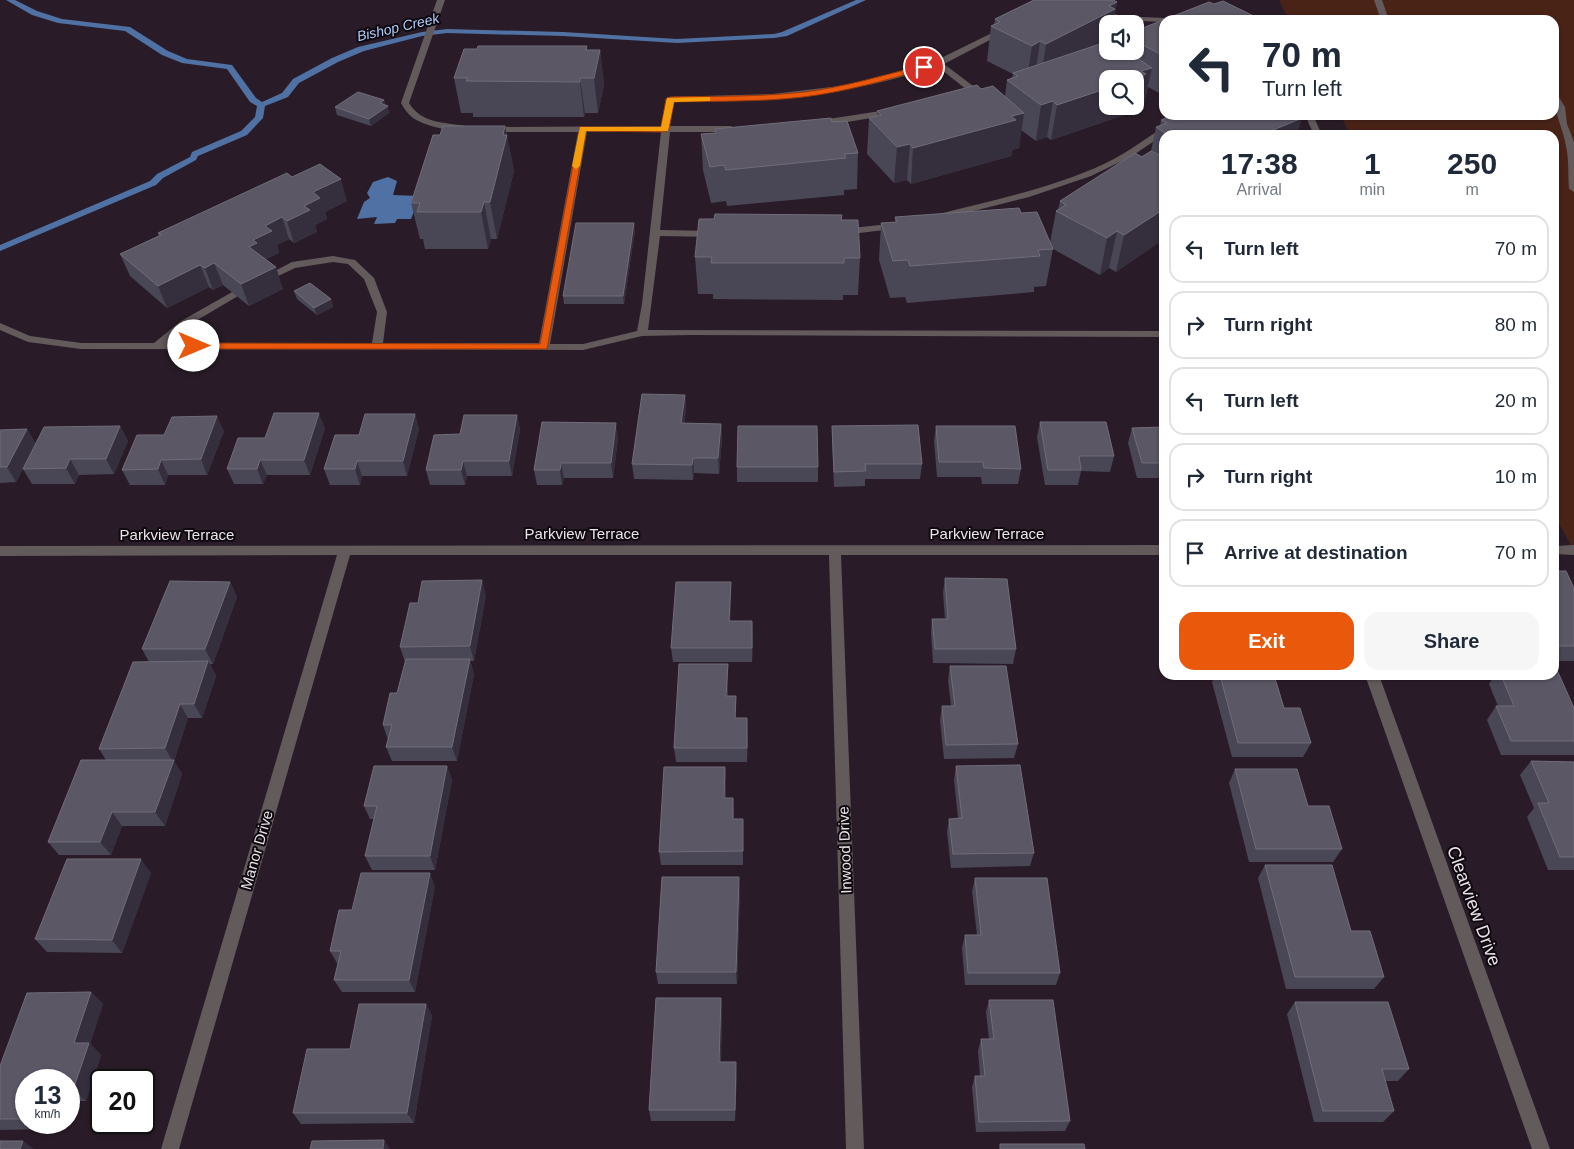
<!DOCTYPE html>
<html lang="en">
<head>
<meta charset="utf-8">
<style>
  :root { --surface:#fff; --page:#f6f6f7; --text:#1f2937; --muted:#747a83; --line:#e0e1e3; --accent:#ea580c }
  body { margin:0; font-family:Arial,sans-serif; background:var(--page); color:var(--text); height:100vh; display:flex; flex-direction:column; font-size:19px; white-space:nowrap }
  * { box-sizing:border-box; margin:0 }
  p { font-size:16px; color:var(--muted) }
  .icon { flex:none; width:28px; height:28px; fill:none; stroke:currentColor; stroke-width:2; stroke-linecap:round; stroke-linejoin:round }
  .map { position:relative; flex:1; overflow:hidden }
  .side { position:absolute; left:1159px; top:130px; width:400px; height:550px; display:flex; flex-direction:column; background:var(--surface); border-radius:15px; box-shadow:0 1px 4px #0004 }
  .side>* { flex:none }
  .hud { position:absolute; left:1159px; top:15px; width:400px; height:105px; border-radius:15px; box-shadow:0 1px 4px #0004; background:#fff; color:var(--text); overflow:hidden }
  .controls { position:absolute; left:1099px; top:15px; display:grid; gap:10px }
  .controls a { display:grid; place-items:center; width:45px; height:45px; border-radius:10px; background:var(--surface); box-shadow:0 1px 4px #0004; font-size:25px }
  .speed { position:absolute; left:15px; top:1069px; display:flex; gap:10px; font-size:25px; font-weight:700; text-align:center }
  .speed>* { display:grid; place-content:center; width:65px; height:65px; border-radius:50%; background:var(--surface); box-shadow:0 1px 4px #0004; line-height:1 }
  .speed small { font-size:12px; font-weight:400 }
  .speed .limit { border:2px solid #111; border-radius:8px; background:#fff; color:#111 }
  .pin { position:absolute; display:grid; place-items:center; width:42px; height:42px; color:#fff; margin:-21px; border:2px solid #fff; border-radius:50%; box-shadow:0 1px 5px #0007 }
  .me { position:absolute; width:55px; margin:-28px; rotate:90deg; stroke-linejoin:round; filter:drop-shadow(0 0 4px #0008) }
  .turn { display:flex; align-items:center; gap:18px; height:105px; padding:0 20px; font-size:22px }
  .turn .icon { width:65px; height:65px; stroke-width:2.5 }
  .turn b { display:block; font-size:35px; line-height:42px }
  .eta { display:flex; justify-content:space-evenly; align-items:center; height:85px; text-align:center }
  .eta b { font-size:30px; font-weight:700; line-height:35px }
  .primary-button { display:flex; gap:10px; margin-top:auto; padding:10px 20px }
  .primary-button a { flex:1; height:58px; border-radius:15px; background:var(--accent); color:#fff; font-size:20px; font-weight:700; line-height:58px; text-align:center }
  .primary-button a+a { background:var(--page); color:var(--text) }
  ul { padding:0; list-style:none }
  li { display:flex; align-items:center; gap:15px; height:68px; margin:0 10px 8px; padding:0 10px; border:2px solid var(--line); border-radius:15px }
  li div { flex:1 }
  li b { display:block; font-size:19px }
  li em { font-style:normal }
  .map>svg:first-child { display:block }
  .green { fill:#4a2317 }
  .water { fill:#5071a3 }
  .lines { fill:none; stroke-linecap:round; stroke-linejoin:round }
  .stream { fill:#5071a3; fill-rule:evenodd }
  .service { fill:#635a5c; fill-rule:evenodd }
  .minor { fill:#635a5c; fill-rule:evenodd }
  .wall { fill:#494655; fill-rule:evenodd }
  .shaded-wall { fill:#352e3c }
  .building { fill:#5b5765; stroke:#716c7a }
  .route { fill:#ea580c; stroke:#983908 }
  .slow { fill:#f59e0b }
  .labels { text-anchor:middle; stroke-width:4; stroke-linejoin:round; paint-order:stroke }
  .far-water-label { font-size:14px; font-style:italic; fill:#b0cdfa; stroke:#0e090e }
  .street-label { font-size:15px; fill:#ebe2ea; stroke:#0e090e }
  .near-street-label { font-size:18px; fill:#ebe2ea; stroke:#0e090e }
</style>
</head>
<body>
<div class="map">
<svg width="1574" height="1149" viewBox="0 0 1574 1149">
  <rect width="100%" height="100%" fill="#291c28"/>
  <path class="green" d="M1279,0H1574V551L1554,514V135H1351L1340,115H1554V20H1289Z"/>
  <path class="water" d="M388,177L397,181L393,195L420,196L411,219H397L395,223L374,224L377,217L357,219L364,202L370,198L367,193L373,182Z"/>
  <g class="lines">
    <path class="stream" d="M6,0H15L37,11L62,19L130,27L168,51L187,59L232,65L256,98L262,102L282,93L293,79L332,58L358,47L422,32L447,29L563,32L677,39L774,34L782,32L856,0H866L787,36L774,38L677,43L563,36L447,33L422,36L364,51L338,62L299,83L288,97L265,106L263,118L247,135L198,156L196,160L163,178L156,185L0,251V245L150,181L157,174L190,157L192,152L241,131L255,117L257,106L250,102L227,69L182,63L162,55L125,31L58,23L32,15Z"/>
    <path class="service" d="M437,0H445L409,103C422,124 444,122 465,126L466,128C457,135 423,125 413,118C408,114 404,109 401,103Z
      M1068,0H1079L1120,16L1164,18L1168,20H1164V22L1119,20Z
      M1374,0H1382L1389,20H1381Z
      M1000,29L1007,31L944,64L977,89L978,91L974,94L960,95V91L967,90L937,66C851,96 764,101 674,102L670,126H731L735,129L731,132H670L660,230L713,231L718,234L713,237L660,236L648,330L1164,331V337L689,335L642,336L583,350L81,349L28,342L0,330V323L30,336L81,343H154L181,321L234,291L239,294L238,296L189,325L168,343H372L377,312L364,279L348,264L333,262L295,268L272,279H264L263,277L292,262L333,256L355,260L374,278L387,312L383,343H539L578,132H489L486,131V127L662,126L667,97L772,94L840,86L872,80L935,61ZM587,132H661L642,304L637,331L583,344H550Z
      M1554,93L1557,94L1565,107L1567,124L1574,142V192L1569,189C1568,175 1569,159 1566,146C1563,128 1553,111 1554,93Z
      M893,109L897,112L896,114L816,127L812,124L816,121Z
      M1183,115H1193L1132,156L1091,176L1029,197L942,219L937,216L939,214C994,200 1052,188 1104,164C1132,151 1156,130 1183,115Z
      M1305,115H1313L1322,135H1314Z
      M898,223L901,224V228L843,235L838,232L843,229Z"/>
    <path class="minor" d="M1164,545V555H841L864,1149H846L829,555H350L179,1149H161L337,555L0,556V546Z
      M1574,545V555L1554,554V546Z
      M1365,675H1379L1550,1149H1532Z"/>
  </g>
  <path class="wall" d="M1034,0H1113L1117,2L1113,24H1108V44L1103,46L1105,47L1108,46V51H1127L1128,52V51H1135V31L1209,2L1214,4L1223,1L1262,20H1164V95H1163L1148,87L1144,103L1140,104L1139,110L1051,140L1047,137L1036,141L1021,130L1019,148L1012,150L1011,156L911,184L907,180L894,183L867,154L869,118L877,116V111L977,85L981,89L993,86L1005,96L1007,80L1012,78L1013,74L987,61L991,26L994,25L995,19ZM1108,79H1135V106H1108Z
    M587,46V50H600L604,85L598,113H585L584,117H473V113H461L454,78Z
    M384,100L385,105L389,113L371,126L337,115L335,107Z
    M1173,115L1168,135H1164V239L1116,272L1109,268L1100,275L1053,249L1046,286L1034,287V292L907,303L905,297L890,298L879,260L881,223L895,222V217L1021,213L1050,243L1056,211L1058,210L1060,201L1151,151L1156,127L1160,126L1161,120Z
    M832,122L858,153L857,189L844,190V195L727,206L726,201L711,203L703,170L701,134L715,133V129Z
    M505,126L514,171L497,239H491L488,249H425L423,239H420L411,203L440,135Z
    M292,177L347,201L325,212L327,219L315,225L317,232L294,243L289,239L277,245L279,253L266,259L283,289L249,306L223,285L213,290L209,287L167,308L130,276L120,254L159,236L158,233Z
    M842,220L860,258L858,295H843V300L713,299V294H698L695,257Z
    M635,230L624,304H564L563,296Z
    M294,291L331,299L333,307L317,315L297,299Z
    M685,395L686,410L684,423L721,424L722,439L719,474L694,473L693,480L634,479L632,464Z
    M415,414L419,429L407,476H362L360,485H330L324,469Z
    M517,415L520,430L512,476H467L465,485H430L426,470L460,434Z
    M1040,422L1114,456L1110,472L1081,471L1078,485H1045L1037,437Z
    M120,426L128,441L114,474L79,475L75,484H32L23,469L28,459L16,482L0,483V430L27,429L36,444Z
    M832,426L922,464L920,479H865V486L834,487L832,441Z
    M936,426L1021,469L1018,484H982L981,477H937L934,441Z
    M1164,427V478H1137L1128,443L1132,428Z
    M325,428L310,475H267L263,484H234L227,469L265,438Z
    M224,431L207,475H168L165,485H130L122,470L164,435Z
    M618,438L613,478H564L562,485H537L534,470Z
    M737,467H818V482H737Z
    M1554,571L1574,588V661H1554Z
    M945,578L1016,649L1013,664L933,663L931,633L932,619H945L943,593Z
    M230,582L237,597L213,664H210L216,676L202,718H188L174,761L182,774L165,826H122L111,855H59L48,842L106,760L99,749L149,662L142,649Z
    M731,582V597L730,621L753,636L752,662H673L671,648Z
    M486,595L474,661H470L474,674L457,761H392L386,747L388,740L383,725L397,693L405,662L400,647L418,603Z
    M728,664V696H736V718L748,733L747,762H676L674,748Z
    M950,666L1018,744L1014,758L944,759L940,720L942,706H951L948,680Z
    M1215,675H1274L1284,708L1311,743L1303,757H1232L1212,682Z
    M1495,675H1554L1574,708V755H1501L1487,720L1496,706H1498L1489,684Z
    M1531,761L1574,762V870H1548L1527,817L1534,808L1520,775Z
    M447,766L452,780L435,870H372L365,856L374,819H370L364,806Z
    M956,766L1034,853L1030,866L951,868L947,832L949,819L958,818L954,780Z
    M725,767L726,781V798L734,811V819H743V865H661L659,852Z
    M1235,769L1308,806L1342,849L1333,862H1249L1229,783Z
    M1265,865L1351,931L1384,977L1374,989H1286L1258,878Z
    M151,873L122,953L47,952L35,939Z
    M975,878L1060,973L1056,985H965L962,948L965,935H977L972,891Z
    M435,886L415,992H342L334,980L338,963H337L330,951L352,910Z
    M740,890L737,984H658L656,972Z
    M91,992L103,1004L90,1044L101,1055L86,1101H69V1080H26V1122H52L50,1129L0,1130V1066Z
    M721,998L722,1010L721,1062L737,1073L735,1121H651L649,1110Z
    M989,1000L1070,1121L1065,1131L976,1132L972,1087L975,1076H980L978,1051L981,1039H989L986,1012Z
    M1295,1002L1409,1069L1398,1081H1385L1394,1111L1383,1122H1314L1287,1014Z
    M426,1004L432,1016L414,1123L301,1124L293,1113L350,1049Z"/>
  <path class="shaded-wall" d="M1117,2L1113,24H1108V44L1041,79L1046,44Z
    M1040,41L1035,76L1027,80L1032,46Z
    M600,50L604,85L598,113L594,78Z
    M1152,68L1144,103L1140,104L1139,110L1051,140L1057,105L1108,88V106H1135V79H1134L1141,71Z
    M580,78L585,113L584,117L580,82Z
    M384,100L386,107L388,106L389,113L371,126L369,119L380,103Z
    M1053,101L1047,137L1036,141L1041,105Z
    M1024,113L1019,148L1012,150L1011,156L911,184L913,148Z
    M1296,115H1303L1297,135H1261Z
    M505,126L507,137V135L514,171L497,239L490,202Z
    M910,144L907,180L894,183L897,147Z
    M341,179L347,201L325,212L327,219L315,225L317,232L294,243L287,221L304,206L313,192Z
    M484,202L491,239L488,249L481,212Z
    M1164,209V239L1116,272L1124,235Z
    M282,217L289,239L277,245L279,253L263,260L249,247L253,240L265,226Z
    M634,223L635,230L624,304L623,296Z
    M1117,231L1109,268L1100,275L1107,238Z
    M214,263L223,285L213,290L205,268Z
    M200,265L209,287L167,308L158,286Z
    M276,267L283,289L249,306L241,284Z
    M331,299L333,307L317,315L314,308Z
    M685,395L686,410L683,438L681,423Z
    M319,413L325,428L310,475L304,460Z
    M415,414L419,429L407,476L403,461Z
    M517,415L520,430L512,476L509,461Z
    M217,416L224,431L207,475L201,459Z
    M616,423L618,438L613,478L611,463Z
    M721,424L722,439L719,474L718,458Z
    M120,426L128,441L114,474L106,459Z
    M27,429L36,444L16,482L7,467Z
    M693,458L694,473L693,480L692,465Z
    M70,459L79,475L75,484L66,468Z
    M161,460L168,475L165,485L158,469Z
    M260,460L267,475L263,484L257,469Z
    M357,461L362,476L360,485L355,469Z
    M463,461L467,476L465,485L461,470Z
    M561,463L564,478L562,485L560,470Z
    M482,580L486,595L474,661L470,646Z
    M230,582L237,597L213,664L205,649Z
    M731,582V597L730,636L729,621Z
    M752,621L753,636L752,662Z
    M470,659L474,674L457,761L452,747Z
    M208,661L216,676L202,718L194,704Z
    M728,664V678L727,711L726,696Z
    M736,696V733L735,718Z
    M180,704L188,718L174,761L182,774L165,826L155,812L173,762L165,748Z
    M747,718L748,733L747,762Z
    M447,766L452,780L435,870L430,856Z
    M725,767L726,781L725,811L724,798Z
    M733,798L734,811V832L733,819Z
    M112,812L122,826L111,855L100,842Z
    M141,859L151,873L122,953L112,940Z
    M430,873L435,886L415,992L409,980Z
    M739,877L740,890L737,984L736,972Z
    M91,992L103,1004L90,1044L101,1055L86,1101L73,1090L74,1043Z
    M721,998L722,1010L720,1073L719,1062Z
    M426,1004L432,1016L414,1123L407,1113Z
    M736,1062L737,1073L735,1121V1110Z
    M42,1122H52L50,1129Z
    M384,1140L390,1149H383Z
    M23,1141L34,1149H20Z"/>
  <path class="building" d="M1034,0H1113L1117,2L1109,6L1115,9L1046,44L1040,41L1032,46L991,26L1000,22L995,19Z
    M1223,1L1262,20H1164V56L1135,41V37L1140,35L1135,31L1209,2L1214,4Z
    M1100,44L1105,47L1108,46V51H1127L1152,68L1141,71L1146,74L1134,79H1108V88L1057,105L1053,101L1041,105L1007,80L1018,76L1013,73Z
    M478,46H587L586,50H600L594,78H580V82L466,81L468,78H454L464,49H477Z
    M977,85L981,89L993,86L1024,113L1011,116L1016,120L913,148L910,144L897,147L869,118L881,115L877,111Z
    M358,92L384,100L380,103L388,106L369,119L335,107Z
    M1173,115H1296L1294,116L1300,119L1261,135H1168L1156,127L1167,123L1161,120Z
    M831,118L832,122L847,121L858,153L844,154L846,158L726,170L724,165L710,167L701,134L716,133L715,129Z
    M443,126H505L503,135H507L490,202H484L481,212H417L420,203H411L433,135H440Z
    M1151,151L1164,157V209L1124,235L1117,231L1107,238L1056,211L1066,205L1060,201L1135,153L1142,157Z
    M320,164L341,179L313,192L320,198L304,206L310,210L287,221L282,217L265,226L272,231L253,240L257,243L249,247L276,267L241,284L214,263L205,268L200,265L158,286L120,254L161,235L158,233L287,173L292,177Z
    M1019,208L1021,213L1037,212L1053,249L1038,250L1040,256L910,266L908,260L893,261L881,223L897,222L895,217Z
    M715,214L842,215L841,220H858L860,258H844V263H711L712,257H695L699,219H714Z
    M576,223H634L623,296H563Z
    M310,283L331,299L314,308L294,291Z
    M642,394L685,395L681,423L721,424L718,458H693L692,465L632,464Z
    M274,413H319L304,460H260L257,469H227L238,438H265Z
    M365,414H415L403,461H357L355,469H324L335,435H359Z
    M464,415H517L509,461H463L461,470H426L434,435L460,434Z
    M217,416L201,459L161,460L158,469L122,470L137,435H164L172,417Z
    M542,422L616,423L611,463H561L560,470H534Z
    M1040,422H1106L1114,456H1079L1081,470H1048Z
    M918,425L922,464H865L866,471L834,472L832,426Z
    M120,426L106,459H70L66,468L23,469L44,427Z
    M738,426H817L818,467H737Z
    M936,426H1015L1021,469L984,468L983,462H939Z
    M1164,427V463H1142L1132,428Z
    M27,429L7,467H0V430Z
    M1554,571H1566L1574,588V646H1554Z
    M945,578L1007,579L1016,649H935L932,619H948Z
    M482,580L470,646L400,647L410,603H418L422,581Z
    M170,581L230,582L205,649H142Z
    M676,582H731L729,621H752V648H671Z
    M406,659H470L452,747H386L392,725H383L390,693H397Z
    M208,661L194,704H180L165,748L99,749L133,662Z
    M679,664H728L726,696H736L735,718H747V748H674Z
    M950,666H1006L1018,744L946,745L942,706H955Z
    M1554,670H1557L1574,708V741H1511L1496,706H1514L1501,675H1554Z
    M1220,675H1274L1284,708H1300L1311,743H1238Z
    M81,760H174L155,812H112L100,842H48Z
    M1531,761L1574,762V857H1560L1538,803H1549Z
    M1020,765L1034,853L953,854L949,819L962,818L956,766Z
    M374,766H447L430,856H365L377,806H364Z
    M664,767H725L724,798H733V819H743V851L659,852Z
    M1235,769H1297L1308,806H1329L1342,849H1256Z
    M67,859H141L112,940L35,939Z
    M1265,865H1332L1351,931H1370L1384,977H1295Z
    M361,873H430L409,980H334L341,951H330L339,910H352Z
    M662,877H739L736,972H656Z
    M975,878H1047L1060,973H968L965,935H981Z
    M91,992L74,1043H89L73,1090H69V1080H26V1119H0V1066L27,993Z
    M656,998H721L719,1062H736L735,1110H649Z
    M989,1000H1053L1070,1121L979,1122L975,1076H985L981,1039H994Z
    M1295,1002H1388L1409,1069H1382L1394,1111H1323Z
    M359,1004H426L407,1113H293L307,1049H350Z
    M384,1140L383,1149H310L312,1141Z
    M0,1141H23L20,1149H0Z
    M1000,1144H1084L1085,1149H1000Z"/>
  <path class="route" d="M924,65L926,66V69C886,80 845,92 803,97C760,102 717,101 674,102L669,129L665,132L586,131L547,349H194L189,346L194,343L540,344L580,127H661L666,99L670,97C714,96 760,97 804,92C845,87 884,75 924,65Z"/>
  <path class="slow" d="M708,97H710V101L674,102L668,131H586L580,166L576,169L572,166L580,127H661L667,98Z"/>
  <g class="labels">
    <g class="far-water-label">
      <text transform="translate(398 27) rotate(-13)" y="5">Bishop Creek</text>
    </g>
    <g class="street-label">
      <text x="582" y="539">Parkview Terrace</text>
      <text x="987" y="539">Parkview Terrace</text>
      <text x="177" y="540">Parkview Terrace</text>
      <text transform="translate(257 850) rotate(-74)" y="5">Manor Drive</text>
      <text transform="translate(845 850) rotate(-92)" y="5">Inwood Drive</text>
    </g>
    <g class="near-street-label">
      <text transform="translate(1474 906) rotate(70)" y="6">Clearview Drive</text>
    </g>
  </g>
</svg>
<div class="controls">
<a><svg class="icon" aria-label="sound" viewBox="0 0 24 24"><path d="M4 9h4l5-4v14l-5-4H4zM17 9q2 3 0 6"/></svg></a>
<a><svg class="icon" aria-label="search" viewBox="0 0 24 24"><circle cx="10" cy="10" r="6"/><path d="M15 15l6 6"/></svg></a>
</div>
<div class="speed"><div>13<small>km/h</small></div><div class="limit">20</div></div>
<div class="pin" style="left:924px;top:67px;background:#d93025"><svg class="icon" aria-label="arrive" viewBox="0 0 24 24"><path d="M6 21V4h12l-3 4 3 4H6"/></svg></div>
<svg class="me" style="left:194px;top:346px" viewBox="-20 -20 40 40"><circle r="19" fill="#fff"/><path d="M0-13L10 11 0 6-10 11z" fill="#ea580c"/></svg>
<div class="hud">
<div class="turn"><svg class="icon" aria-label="left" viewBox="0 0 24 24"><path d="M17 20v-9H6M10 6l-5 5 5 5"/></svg><div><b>70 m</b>Turn left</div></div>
</div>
<section class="side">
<div class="eta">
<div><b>17:38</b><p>Arrival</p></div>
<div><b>1</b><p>min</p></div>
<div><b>250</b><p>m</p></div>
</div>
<ul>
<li><svg class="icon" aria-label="left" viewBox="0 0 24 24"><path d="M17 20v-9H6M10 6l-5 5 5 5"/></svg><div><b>Turn left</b></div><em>70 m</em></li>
<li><svg class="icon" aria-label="right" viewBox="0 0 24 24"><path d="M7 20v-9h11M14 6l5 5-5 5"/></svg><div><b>Turn right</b></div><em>80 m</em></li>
<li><svg class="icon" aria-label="left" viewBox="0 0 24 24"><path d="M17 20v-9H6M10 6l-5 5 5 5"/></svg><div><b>Turn left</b></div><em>20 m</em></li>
<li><svg class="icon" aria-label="right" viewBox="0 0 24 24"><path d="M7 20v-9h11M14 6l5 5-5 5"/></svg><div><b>Turn right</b></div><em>10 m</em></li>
<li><svg class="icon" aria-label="arrive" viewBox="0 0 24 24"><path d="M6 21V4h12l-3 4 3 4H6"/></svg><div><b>Arrive at destination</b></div><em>70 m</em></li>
</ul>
<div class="primary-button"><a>Exit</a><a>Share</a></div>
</section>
</div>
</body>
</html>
